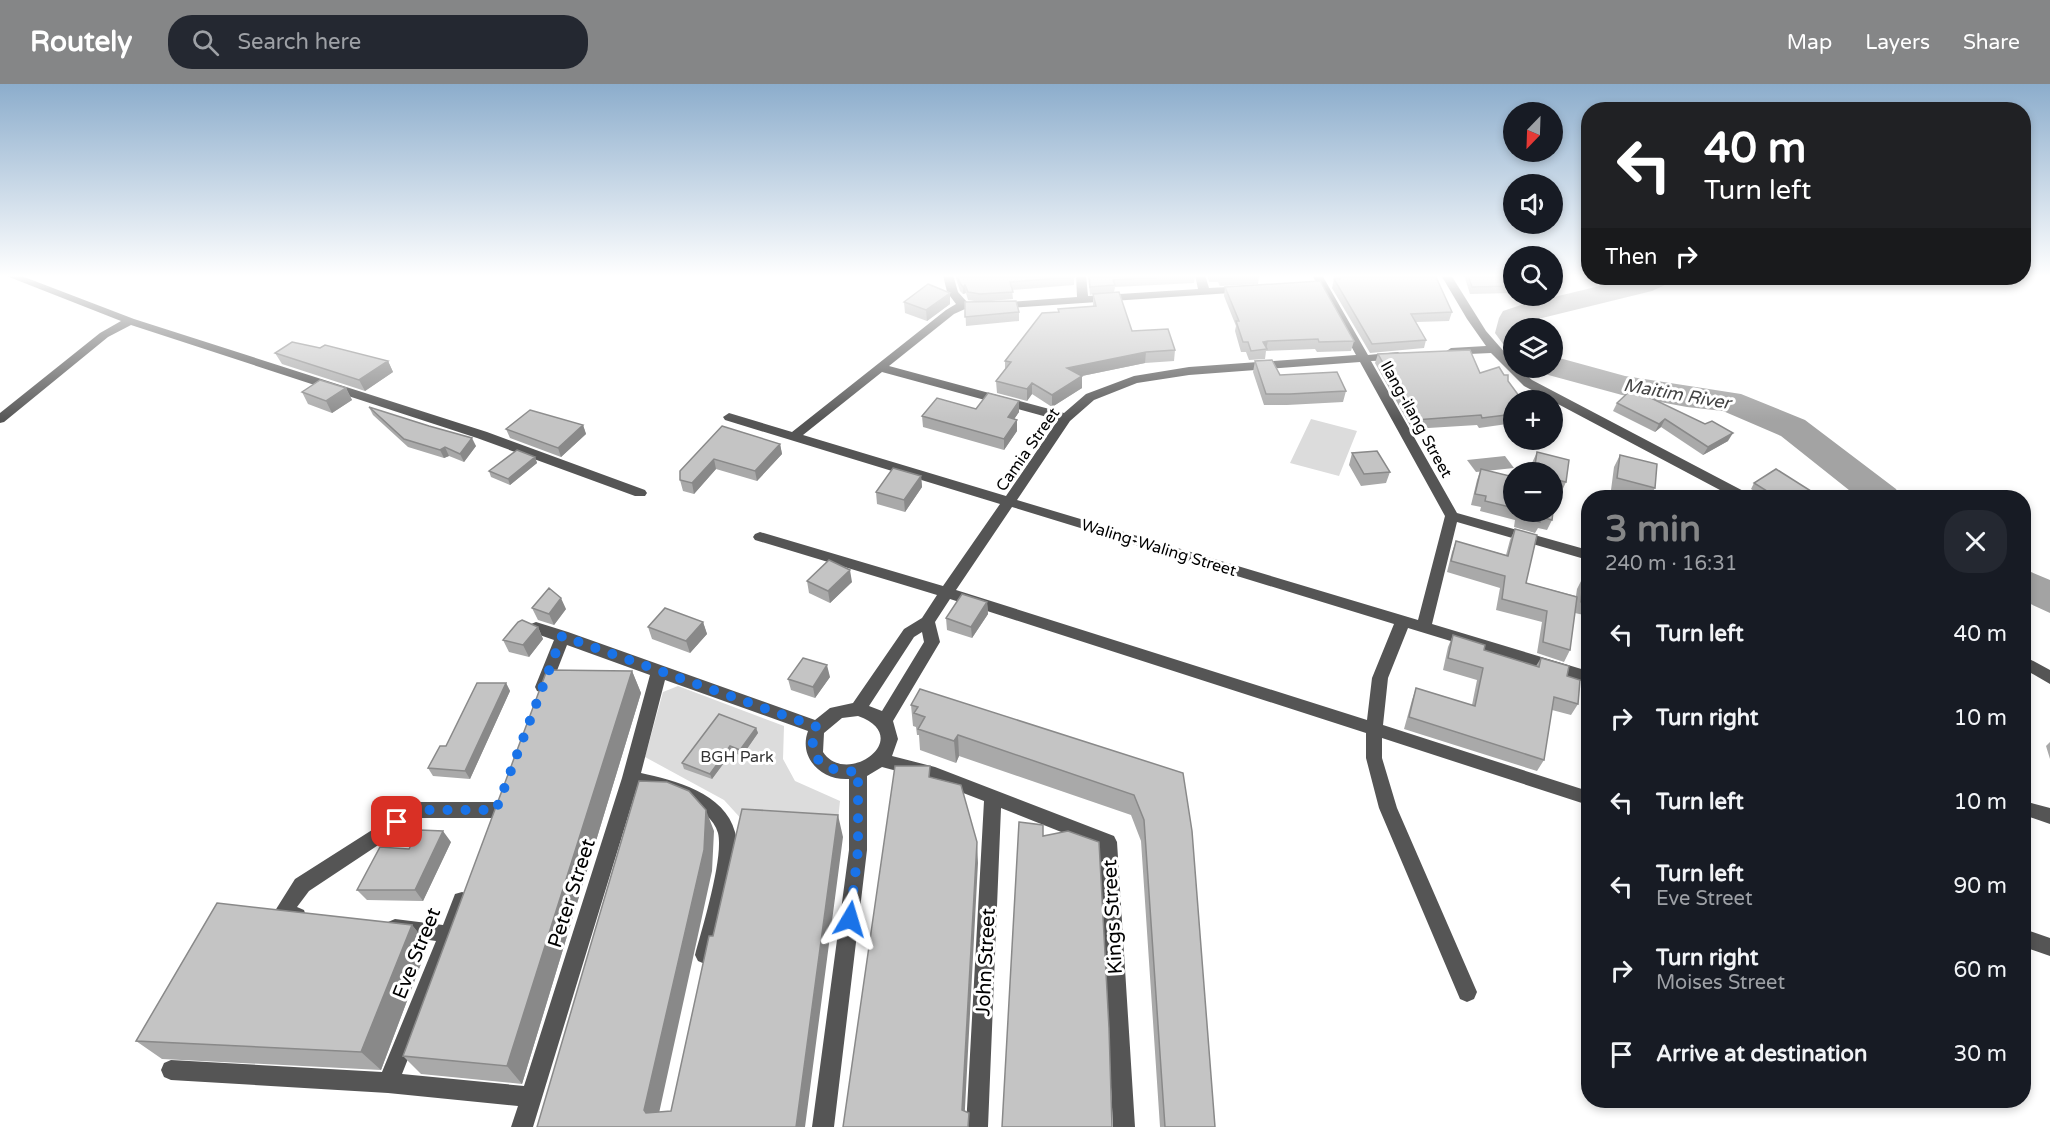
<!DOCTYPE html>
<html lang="en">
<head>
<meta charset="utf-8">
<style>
  :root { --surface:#171b24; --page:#242831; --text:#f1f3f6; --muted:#9ea1a6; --accent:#858687 }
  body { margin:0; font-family:"Varela Round",sans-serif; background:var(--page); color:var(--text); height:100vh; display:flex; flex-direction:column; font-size:22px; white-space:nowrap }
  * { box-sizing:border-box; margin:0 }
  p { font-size:20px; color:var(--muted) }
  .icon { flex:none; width:33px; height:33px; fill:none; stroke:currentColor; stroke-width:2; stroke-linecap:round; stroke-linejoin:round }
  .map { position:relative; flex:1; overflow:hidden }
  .sheet { position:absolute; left:1581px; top:406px; width:450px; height:618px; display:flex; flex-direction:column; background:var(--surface); border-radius:24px; box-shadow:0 3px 9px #0003 }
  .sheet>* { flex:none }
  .hud { position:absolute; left:1581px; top:18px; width:450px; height:183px; border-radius:24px; box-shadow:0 3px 9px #0003; background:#202124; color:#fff; overflow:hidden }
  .needle { width:39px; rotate:203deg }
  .buttons { position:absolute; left:1503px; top:18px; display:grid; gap:12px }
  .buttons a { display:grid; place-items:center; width:60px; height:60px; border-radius:50%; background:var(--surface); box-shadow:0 3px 9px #0003; font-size:30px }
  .pin { position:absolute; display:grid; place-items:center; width:51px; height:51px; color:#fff; margin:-26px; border-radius:12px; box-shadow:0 3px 9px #0006 }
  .me { position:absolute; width:66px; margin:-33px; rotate:7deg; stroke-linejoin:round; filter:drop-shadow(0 0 4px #0008) }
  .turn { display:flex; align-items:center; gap:21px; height:126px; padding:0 24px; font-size:27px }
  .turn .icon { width:78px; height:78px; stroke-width:2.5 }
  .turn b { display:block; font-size:42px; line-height:51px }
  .then { display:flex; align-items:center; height:57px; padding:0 24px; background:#0003; gap:12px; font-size:22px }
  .round { display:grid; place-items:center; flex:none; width:63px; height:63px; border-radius:24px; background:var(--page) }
  .overview { display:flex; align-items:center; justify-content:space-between; height:102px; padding:0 24px }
  h1 { font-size:36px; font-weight:700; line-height:45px; color:var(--accent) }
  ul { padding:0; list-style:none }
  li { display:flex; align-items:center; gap:18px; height:84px; padding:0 24px }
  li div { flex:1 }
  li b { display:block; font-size:22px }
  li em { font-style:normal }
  header { display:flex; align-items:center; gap:36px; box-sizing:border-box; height:84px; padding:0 30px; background:var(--accent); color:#fff }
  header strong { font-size:28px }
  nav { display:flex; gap:33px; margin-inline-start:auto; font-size:21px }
  .search { width:420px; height:54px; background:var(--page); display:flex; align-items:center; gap:15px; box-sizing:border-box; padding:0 21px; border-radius:24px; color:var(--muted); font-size:22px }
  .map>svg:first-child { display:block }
  .green { fill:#dcdcdc }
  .water { fill:#a3a3a3 }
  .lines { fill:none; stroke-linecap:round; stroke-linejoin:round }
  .river { fill:#a3a3a3; fill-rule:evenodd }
  .minor { fill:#555; fill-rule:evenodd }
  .wall { fill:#a9a9a9 }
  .shaded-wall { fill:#898989 }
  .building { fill:#c4c4c4; stroke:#898989; stroke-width:1.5 }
  .route { stroke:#1a73e8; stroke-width:10; stroke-dasharray:0 18 }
  .labels { text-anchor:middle; stroke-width:6; stroke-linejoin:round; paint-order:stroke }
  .street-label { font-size:16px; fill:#000; stroke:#fff }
  .park-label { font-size:16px; fill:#333; stroke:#fff }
  .water-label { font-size:18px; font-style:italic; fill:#444; stroke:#fff }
  .near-street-label { font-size:20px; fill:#000; stroke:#fff }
</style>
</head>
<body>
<header>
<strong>Routely</strong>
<div class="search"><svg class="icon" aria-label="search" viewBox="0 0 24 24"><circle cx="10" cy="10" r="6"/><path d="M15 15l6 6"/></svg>Search here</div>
<nav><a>Map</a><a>Layers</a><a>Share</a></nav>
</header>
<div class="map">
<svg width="2050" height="1043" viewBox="0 0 2050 1043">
  <rect width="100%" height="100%" fill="#fff"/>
  <path class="green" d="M1311,335L1357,347L1339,392L1290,379Z
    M678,602L784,642L783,675L795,697L840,717L837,746L745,739L724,716L645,673L663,608Z"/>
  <path class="water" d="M1505,372L1514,384L1476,388L1467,376Z"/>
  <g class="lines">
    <path class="river" d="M1633,194H1672L1667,200L1652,207L1542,234L1528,239L1527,244H1514V262L1503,260L1495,249L1499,234L1503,227L1521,221Z
      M1552,272L1625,292L1741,310L1805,336L1896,405L1901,414H1859L1781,352L1723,327L1687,323L1622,311L1541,289L1537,284H1552Z
      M2024,485L2050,496V529L2024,517Z"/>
    <path class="minor" d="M4,191H19L134,235L487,348L645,406L647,409L645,412H635L477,354L131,241L108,253L4,338L0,339V329L100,249L121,237Z
      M943,191H953L958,208L967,218L980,220L1077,213L1076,191H1086L1088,212L1198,205L1195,191H1205L1209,204L1245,202L1251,205L1245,208L980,226L965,225L954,230L889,282L1064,329L1086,310L1134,292L1189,283L1356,271L1312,191H1322L1368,271L1398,268L1404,272L1398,276L1371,277L1457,429L1588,466V476L1457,438L1432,540L1588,587V599L1408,544L1388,594L1383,641L1588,707V721L1382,654V674L1397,724L1477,908L1474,915L1467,918L1460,915L1379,724L1366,674V649L950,515L935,538L940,558L893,637L898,655L892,672L935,683L1114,752L1117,758L1135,1043H1113L1099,763L1001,724L988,1043H966L984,717L927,695L882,683L867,692V766L834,1043H812L849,766V695C822,697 798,674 808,647L665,596L641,689C674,696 725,709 735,748C743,775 721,842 715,871L712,877L705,880L698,877L695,871C702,845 724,773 718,749C711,721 660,708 637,703L533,1043H511L518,1022L388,1009L171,996L164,993L161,986L164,979L171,976L382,988L436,857L388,850L385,844L388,838L395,835L443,841L455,810L462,808L469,810L471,816L402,990L524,1002L622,694L650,591L567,561L549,607L543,609L537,607L535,603L554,556L531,548L528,544L531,540L536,538L568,548L815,636L830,624L853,619L904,545L922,534L937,511L755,456L753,453L755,450L760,448L943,502L1000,420L725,336L723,333L729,329L792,348L946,226L956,220L947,208ZM1360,278L1445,432L1418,536L1017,416L1070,337L1094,316L1137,299L1189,291ZM882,288L1058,336L1006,412L803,351ZM1012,423L1394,540L1372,594L1367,636L956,506ZM922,548L924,558L882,627L869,622L914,553ZM858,632C916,653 847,704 823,668L824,649L842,634Z
      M1441,191H1451L1486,247L1514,279V284H1518L1532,296L1751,411L1753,414H1735L1524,302L1491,269L1447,271L1445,268L1451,264L1486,262L1467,235Z
      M2024,572L2050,586V600L2024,585Z
      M2024,717L2050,724V740L2024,731Z
      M416,718H496L502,721L505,726L502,731L496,734H419L309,807L297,823L304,826L306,832L304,838L297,841L275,836L273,830L295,795Z
      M2024,845L2050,854V872L2024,863Z"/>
  </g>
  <path class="wall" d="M955,191H1074V201L1012,206L1013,215L980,218L968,216L966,209L963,210L960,207Z
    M1088,191H1195L1194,199L1115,203L1114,208L1132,247L1175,266L1174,277L1145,279L1082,292V304L1052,323L1032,310L1027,317L997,309L996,297L1005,285V277L1058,228V225L1093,222V210L1090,211Z
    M1207,191H1259V192L1258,200L1220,202L1218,198H1209Z
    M1333,191H1435L1452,228L1449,237L1416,238L1426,256L1424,264L1370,269L1332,204L1334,195H1335Z
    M1464,191H1514V209L1470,210Z
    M1552,192L1558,200L1555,208H1552Z
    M1225,203L1354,257L1351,267L1317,268L1315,265L1266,267L1265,275L1249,276L1246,268H1241L1235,247L1236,242L1224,212Z
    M904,218L950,220L927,237L905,229Z
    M965,218L1019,228V237L966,242Z
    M320,264L388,277L393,288L365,307L282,280L275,269Z
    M1378,270L1508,297L1514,316V339L1479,344L1477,341L1412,345L1375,279Z
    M1255,277L1280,291L1346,307L1343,318L1287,321H1264L1253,288Z
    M346,304L352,316L332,329L308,320L302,308Z
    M1019,317V328L1014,335L1017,347L1004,366L923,343L922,332L976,325Z
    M1617,319L1705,340L1728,357L1703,371L1661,343L1655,348L1613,327Z
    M369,323L429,342L476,362L464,378L449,372L444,374L408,363L373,331Z
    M583,341L586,350L561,373L510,354L506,345Z
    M722,342L780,360L782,370L757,397L716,385L694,410L683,407L680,396Z
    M1537,368L1566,398L1561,409L1556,407L1552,436L1547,446L1538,444L1535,449L1514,443L1515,436L1480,427L1481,423L1471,421L1477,396L1481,385L1514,393V428H1552V388H1531L1532,379Z
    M1352,369L1390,388L1386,399L1361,402L1349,381Z
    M1620,371L1655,404L1649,414H1643L1611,406L1614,383Z
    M535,373L537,379L510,401L491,393L489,387Z
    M921,392L922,403L905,428L877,420L876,408Z
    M1754,399L1822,414H1765L1751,405Z
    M1515,445L1526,499L1576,512L1577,505L1582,495L1584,478L1588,469V532L1575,529L1570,566L1564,578L1537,569L1542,538L1496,526L1500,504L1447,488L1452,468L1456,457L1506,471L1510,456Z
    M807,497L852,498L830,519L809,509Z
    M987,518L988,530L972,554L947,546L946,534Z
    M532,524L566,525L554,541L538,536Z
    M703,538L707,550L690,569L652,555L648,543Z
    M538,543L543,555L529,573L509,568L503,556Z
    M1453,551L1484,566L1536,582L1541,574L1567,592L1578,620L1571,631L1552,626L1544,676L1537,687L1404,645L1412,616L1416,604L1472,621L1477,596L1443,586L1448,563Z
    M632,587L641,609L522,1000L421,990L403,972Z
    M830,593L815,614L791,606L788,595Z
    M506,599L510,607L470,695L433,692L428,684L446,662Z
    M911,621L1183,689L1215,1043H1160L1141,757L1131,731L959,672L956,679L920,666L919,651H917L916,643L913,642Z
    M756,644L758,649L742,672L732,668L712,695L684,685L682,679Z
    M2050,658V675L2046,662Z
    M451,758L423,817L367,816L357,806L409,765Z
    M412,841L428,861L381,986L162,975L136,957Z"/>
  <path class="shaded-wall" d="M965,201L966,209L963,210V203Z
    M950,209V220L927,237L926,226Z
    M1268,257L1266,265L1263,258Z
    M1146,268L1145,279L1067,295V284Z
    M388,277L393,288L365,307L359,296Z
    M1082,292V304L1052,323V311Z
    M1032,299V310L1027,317V305Z
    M346,304L352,316L332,329L326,317Z
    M1019,317V328L1008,344V333Z
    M1665,335L1661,343L1655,348L1659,340Z
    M1017,336V347L1004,366V355Z
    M583,341L586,350L561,373L558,364Z
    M1733,349L1728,357L1703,371L1708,363Z
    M472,354L476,362L464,378L460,370Z
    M780,360L782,370L757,397L755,387Z
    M445,363L449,372L444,374L440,366Z
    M535,373L537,379L510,401L508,395Z
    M714,375L716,385L694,410L692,399Z
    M921,392L922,403L905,428L904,416Z
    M850,486L852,498L830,519L828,507Z
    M561,514L566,525L554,541L549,530Z
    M987,518L988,530L972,554L971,543Z
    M703,538L707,550L690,569L686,557Z
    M538,543L543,555L529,573L523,561Z
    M827,581L830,593L815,614L813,603Z
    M632,587L641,609L522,1000L507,982Z
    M506,599L510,607L470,695L465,687Z
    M756,644L758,649L742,672L740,666Z
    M958,651L959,672L956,679L954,657Z
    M730,662L732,668L712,695L710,690Z
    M706,726L714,747L712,787L656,1043L644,1026Z
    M838,731L843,753L805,1043H796Z
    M443,747L451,758L423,817L415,806Z
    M977,758L978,779L964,1043L962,1026Z
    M412,841L428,861L381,986L361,968Z"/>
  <path class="building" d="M957,191H1074V193L1010,198L1013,208L980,210L968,208L965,201L963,203L960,199Z
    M1089,191H1195L1113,196L1115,201L1090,203Z
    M1219,191H1259V192L1221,194Z
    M1339,191H1435L1452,228L1411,230L1426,256L1372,260L1334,195H1340Z
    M1468,191H1514V202L1472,203Z
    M1552,192L1558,200L1552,201Z
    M1320,197L1354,257L1319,258L1318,255L1268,257L1263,258L1267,265L1251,267L1248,258H1243L1236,237H1239L1225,203Z
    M928,200L950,209L926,226L904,218Z
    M1119,208L1132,247L1168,245L1175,266L1146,268L1067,284L1082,292L1052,311L1032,299L1027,305L996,297L1011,278L1005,277L1042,229L1059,228L1058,225L1096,222L1093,210Z
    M1016,217L1019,228L965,233V218Z
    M292,258L320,264L325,261L388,277L359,296L275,269Z
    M1470,266L1480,289L1499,283L1504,291H1508V297L1522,316H1514V330L1482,334L1481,331L1415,336L1378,270Z
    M1272,276L1280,291L1337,288L1346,307L1290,310H1266L1255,277Z
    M320,296L346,304L326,317L302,308Z
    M1632,305L1705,340L1712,337L1733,349L1708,363L1665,335L1659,340L1617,319Z
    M988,309L1019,317L1008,333L1017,336L1004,355L922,332L937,314L976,325Z
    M369,323L429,342L472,354L460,370L445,363L440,366L404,355Z
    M530,326L583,341L558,364L506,345Z
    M722,342L780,360L755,387L714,375L692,399L680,396V387Z
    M517,366L535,373L508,395L489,387Z
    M1377,367L1390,388L1364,390L1352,369Z
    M1537,368L1569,376L1566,398L1557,396L1552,436L1541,433L1540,438L1518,432L1519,428H1552V388H1534Z
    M1620,371L1657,380L1655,404L1617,394Z
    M893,384L921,392L904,416L876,408Z
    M1481,385L1514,393V424L1485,417L1486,412L1475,410Z
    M1776,385L1822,414H1778L1754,399Z
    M1849,407L1860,414H1835Z
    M1515,445L1537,451L1526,499L1577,513L1570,566L1543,558L1547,527L1502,515L1505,492L1451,477L1456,457L1508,472Z
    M829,476L850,486L828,507L807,497Z
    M1588,477V520L1581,518L1583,493L1586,494Z
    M549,504L561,514L549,530L532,524Z
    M962,510L987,518L971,543L946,534Z
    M665,524L703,538L686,557L648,543Z
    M522,536L538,543L523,561L503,556L518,538Z
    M1453,551L1485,561L1484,566L1539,583L1541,574L1569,582L1567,592L1580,596L1578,620L1554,613L1544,676L1409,633L1416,604L1475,622L1483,584L1448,574Z
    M803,574L827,581L813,603L788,595Z
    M547,586L632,587L507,982L403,972Z
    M477,599H506L465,687L428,684L440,662H446Z
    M920,605L1183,689L1192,747L1215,1043H1165L1144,736L1134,711L958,651L954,657L918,645L925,633L914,629L918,623L911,621Z
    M719,630L756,644L740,666L730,662L710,690L682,679Z
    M895,682H930L929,693L961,701L977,758L962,1026L969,1029L968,1043H843Z
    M639,697L667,698L689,707L706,726L704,766L644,1026L646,1029L671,1027L709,852H713L742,725L838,731L796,1043H537Z
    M1019,738L1043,741V752L1068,747L1099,758L1109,944L1112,1043H1002Z
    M419,746L443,747L415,806H357L380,763L409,765Z
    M217,819L412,841L361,968L136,957Z"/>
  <linearGradient id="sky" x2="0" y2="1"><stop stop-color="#8cadcc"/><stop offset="0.57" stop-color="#fff"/><stop offset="1" stop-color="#fff" stop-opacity="0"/></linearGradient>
  <rect width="2050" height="337" fill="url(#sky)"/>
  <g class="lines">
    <path class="route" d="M397,738L416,726H496L562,552L817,643C802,676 829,690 858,687V766L850,835"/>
  </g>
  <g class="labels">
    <g class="street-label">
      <text transform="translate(1417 335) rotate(61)" y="6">Ilang-ilang Street</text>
      <text transform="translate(1027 365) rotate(-55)" y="6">Camia Street</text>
      <text transform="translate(1159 463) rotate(17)" y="6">Waling-Waling Street</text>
    </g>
    <g class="park-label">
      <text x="737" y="678">BGH Park</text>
    </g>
    <g class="water-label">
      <text transform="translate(1677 310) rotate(10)" y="6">Maitim River</text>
    </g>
    <g class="near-street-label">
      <text transform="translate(571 809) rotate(-72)" y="7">Peter Street</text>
      <text transform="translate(1112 833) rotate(-93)" y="7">Kings Street</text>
      <text transform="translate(416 869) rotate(-68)" y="7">Eve Street</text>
      <text transform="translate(985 878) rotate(-87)" y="7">John Street</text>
    </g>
  </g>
</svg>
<div class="buttons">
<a><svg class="needle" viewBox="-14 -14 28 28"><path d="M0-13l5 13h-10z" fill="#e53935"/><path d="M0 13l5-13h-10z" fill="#9ea1a6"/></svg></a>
<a><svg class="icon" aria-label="sound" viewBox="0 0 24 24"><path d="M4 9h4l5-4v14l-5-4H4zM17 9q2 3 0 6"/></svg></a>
<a><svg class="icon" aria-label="search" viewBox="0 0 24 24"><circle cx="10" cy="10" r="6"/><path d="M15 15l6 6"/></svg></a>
<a><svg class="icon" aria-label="layers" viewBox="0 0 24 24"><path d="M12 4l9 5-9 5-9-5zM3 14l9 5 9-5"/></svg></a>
<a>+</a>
<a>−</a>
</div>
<div class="pin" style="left:397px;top:738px;background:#d93025"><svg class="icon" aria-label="arrive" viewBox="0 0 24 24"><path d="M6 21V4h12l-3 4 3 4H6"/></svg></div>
<svg class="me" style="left:850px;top:835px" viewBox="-20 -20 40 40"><path d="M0-17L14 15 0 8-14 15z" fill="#1a73e8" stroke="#fff" stroke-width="4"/></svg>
<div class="hud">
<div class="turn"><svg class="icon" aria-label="left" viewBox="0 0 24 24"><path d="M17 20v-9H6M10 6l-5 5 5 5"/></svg><div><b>40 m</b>Turn left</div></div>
<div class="then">Then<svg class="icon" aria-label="right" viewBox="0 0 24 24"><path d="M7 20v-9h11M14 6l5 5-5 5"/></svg></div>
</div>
<section class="sheet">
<div class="overview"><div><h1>3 min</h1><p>240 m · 16:31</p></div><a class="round"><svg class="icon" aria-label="close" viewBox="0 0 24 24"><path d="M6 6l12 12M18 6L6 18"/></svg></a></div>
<ul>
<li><svg class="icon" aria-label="left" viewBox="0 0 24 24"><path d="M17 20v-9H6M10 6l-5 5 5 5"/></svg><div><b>Turn left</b></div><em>40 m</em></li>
<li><svg class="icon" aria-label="right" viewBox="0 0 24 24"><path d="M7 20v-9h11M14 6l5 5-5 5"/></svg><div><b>Turn right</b></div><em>10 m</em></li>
<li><svg class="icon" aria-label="left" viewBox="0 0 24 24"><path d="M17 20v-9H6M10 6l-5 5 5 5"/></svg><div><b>Turn left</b></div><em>10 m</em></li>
<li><svg class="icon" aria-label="left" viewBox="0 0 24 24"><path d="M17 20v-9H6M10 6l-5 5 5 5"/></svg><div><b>Turn left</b><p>Eve Street</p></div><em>90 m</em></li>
<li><svg class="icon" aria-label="right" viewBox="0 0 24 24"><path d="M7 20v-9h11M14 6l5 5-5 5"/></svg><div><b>Turn right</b><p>Moises Street</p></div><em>60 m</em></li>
<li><svg class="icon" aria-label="arrive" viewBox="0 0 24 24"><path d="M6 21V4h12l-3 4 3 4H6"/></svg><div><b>Arrive at destination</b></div><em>30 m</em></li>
</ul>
</section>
</div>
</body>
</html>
